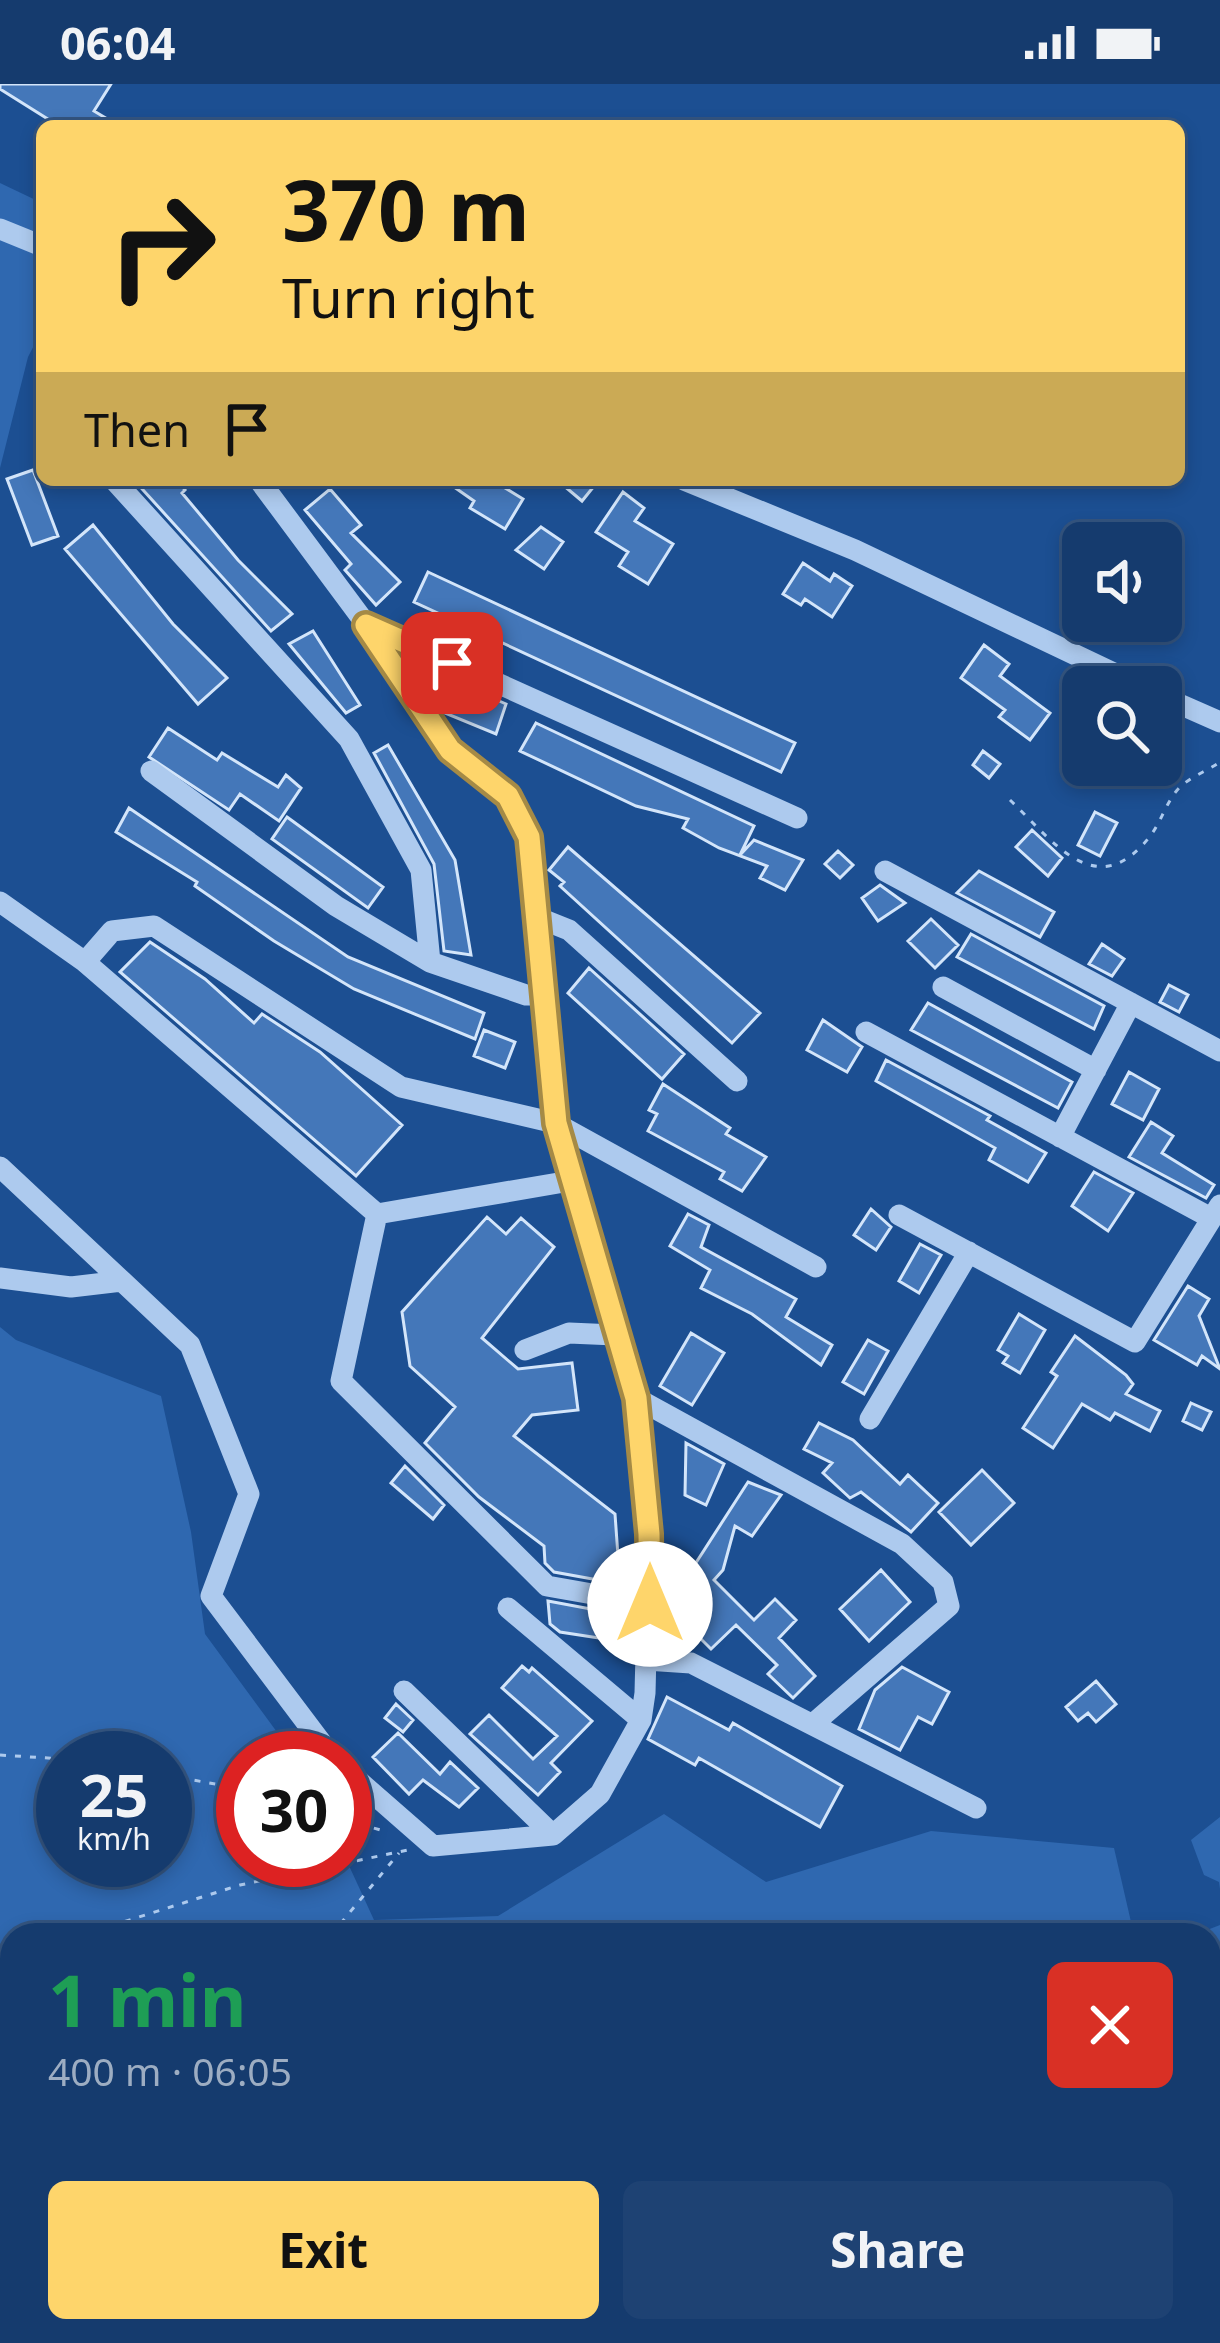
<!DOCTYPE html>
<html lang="en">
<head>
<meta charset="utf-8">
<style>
  :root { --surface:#153b6e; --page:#1e4273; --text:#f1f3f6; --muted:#9dadc2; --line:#345581; --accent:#fed56b }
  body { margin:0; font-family:"Noto Sans",sans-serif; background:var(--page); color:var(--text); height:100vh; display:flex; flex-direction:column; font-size:45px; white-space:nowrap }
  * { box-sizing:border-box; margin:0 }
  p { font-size:39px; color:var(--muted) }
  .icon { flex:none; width:66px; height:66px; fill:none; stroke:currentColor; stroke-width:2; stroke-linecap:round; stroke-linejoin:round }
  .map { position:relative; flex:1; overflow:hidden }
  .drawer { position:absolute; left:0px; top:1839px; width:1221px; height:420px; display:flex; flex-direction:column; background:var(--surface); border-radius:36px 36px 0 0; box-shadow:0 6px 18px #0003,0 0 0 3px var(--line) }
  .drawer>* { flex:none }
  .top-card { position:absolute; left:36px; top:36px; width:1149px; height:366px; border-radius:18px; box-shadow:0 6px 18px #0003,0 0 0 3px var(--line); background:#fed56b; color:#111; overflow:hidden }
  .fabs { position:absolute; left:1062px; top:438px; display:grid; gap:24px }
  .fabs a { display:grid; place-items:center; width:120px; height:120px; border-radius:18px; background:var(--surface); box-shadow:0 6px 18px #0003,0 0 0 3px var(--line); font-size:60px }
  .speed { position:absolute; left:36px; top:1647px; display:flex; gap:24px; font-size:60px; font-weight:700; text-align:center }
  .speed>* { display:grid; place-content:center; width:156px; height:156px; border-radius:50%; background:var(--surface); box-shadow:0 6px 18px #0003,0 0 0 3px var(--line); line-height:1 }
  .speed small { font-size:30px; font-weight:400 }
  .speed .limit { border:18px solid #d22; background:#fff; color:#111 }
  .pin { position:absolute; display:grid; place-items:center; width:102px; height:102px; color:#fff; margin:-51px; border-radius:24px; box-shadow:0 6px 18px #0006 }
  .me { position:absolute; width:132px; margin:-66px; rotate:0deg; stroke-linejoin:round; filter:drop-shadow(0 0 9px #0008) }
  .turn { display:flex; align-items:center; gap:42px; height:252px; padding:0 48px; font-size:54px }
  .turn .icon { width:156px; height:156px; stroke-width:2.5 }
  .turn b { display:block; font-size:84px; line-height:102px }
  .then { display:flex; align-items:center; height:114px; padding:0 48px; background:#0003; gap:24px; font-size:45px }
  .round { display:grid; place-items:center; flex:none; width:126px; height:126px; border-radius:18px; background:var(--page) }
  .overview { display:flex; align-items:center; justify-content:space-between; height:204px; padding:0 48px }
  h1 { font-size:72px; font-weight:700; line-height:90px; color:#1e9e55 }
  .button { display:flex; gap:24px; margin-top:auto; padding:24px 48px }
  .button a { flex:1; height:138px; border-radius:18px; background:var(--accent); color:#111; font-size:48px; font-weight:700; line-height:138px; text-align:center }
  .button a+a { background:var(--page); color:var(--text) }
  .status { display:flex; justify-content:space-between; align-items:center; height:84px; padding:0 60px; background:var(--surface); direction:ltr }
  .status svg { height:33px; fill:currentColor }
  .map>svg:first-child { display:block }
  .green { fill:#2f68b0; fill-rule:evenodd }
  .building { fill:#4477b9; stroke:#d3e5fa; stroke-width:3 }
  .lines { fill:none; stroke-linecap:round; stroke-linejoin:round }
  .path { stroke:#adcaee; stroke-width:3; stroke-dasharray:6 9; stroke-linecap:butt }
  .minor { stroke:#adcaee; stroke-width:21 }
  .route-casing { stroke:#a58a46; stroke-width:30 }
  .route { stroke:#fed56b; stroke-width:21 }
</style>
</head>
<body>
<div class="status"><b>06:04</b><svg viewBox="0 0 49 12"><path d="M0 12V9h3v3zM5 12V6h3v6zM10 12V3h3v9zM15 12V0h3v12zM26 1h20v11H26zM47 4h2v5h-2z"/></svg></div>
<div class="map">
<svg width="1220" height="2259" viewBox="0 0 1220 2259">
  <rect width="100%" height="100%" fill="#1c4f92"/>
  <path class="green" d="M0,99L42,119V246L28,273L0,384Z
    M0,1243L16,1256L161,1312L191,1448L205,1550L296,1674H243V1776L345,1773L374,1836L498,1832L664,1730L766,1798L931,1747L1114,1764L1134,1851H12V2247H868L860,2259H0ZM165,1674V1776H63V1674Z
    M1220,1733V1805L1219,1798L1204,1791L1191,1756Z
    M1220,1841V1961L1209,1952V1851H1194Z"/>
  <path class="building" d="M0,0H111L94,27L119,42H59L0,5Z
    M33,386L58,452L32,461L7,395Z
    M134,396H177L185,406L182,409L238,476L292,530L271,547Z
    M444,396H492L523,415L505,445L470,424L474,417Z
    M557,396H599L582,417Z
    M330,405L361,441L351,449L400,498L376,521L345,486L351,480L305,426Z
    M623,408L644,424L635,437L673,460L648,500L619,482L628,468L596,448Z
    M93,441L173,540L227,594L198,620L65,465Z
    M541,443L563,458L544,485L516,466Z
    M803,479L830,497L834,490L852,502L832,533L805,515L801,521L783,510Z
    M428,488L795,659L781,688L414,518Z
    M313,547L360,621L346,629L289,560Z
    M984,561L1009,580L1000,592L1050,629L1030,656L999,633L1005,626L961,594Z
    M449,595L506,620L496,650L440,627L436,623Z
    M536,639L754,742L740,771L754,756L803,776L785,806L760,794L767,782L719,764L683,744L688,735L636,722L520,667Z
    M168,644L217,676L222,669L278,703L286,691L301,704L279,737L240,710L229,726L149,673Z
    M388,661L455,776L471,871L444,867L434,780L374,669Z
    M983,667L1000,680L989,694L973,681Z
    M129,724L348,873L484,929L475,955L354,905L274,857L195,802L197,798L116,748Z
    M1095,728L1117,739L1100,772L1078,761Z
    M287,733L383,803L368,824L272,755Z
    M1032,746L1062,774L1048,792L1016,763Z
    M568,763L760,929L732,959L560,802L564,798L549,786Z
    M838,767L853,781L840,794L825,780Z
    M979,787L1054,828L1040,853L957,809Z
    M880,801L905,819L878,837L862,814Z
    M931,835L958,861L935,884L908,857Z
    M971,850L1104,922L1094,945L957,873Z
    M150,858L205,895L254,939L262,930L320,968L402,1041L356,1092L120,888Z
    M1102,860L1124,875L1112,892L1089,880Z
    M589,884L684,970L662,995L568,909Z
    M1169,901L1188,911L1179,928L1160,918Z
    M928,919L1072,998L1058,1024L911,946Z
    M823,936L862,963L847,988L807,966Z
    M484,946L515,958L505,984L474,972Z
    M886,976L990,1032L987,1036L1046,1069L1028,1098L989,1076L995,1064L876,997Z
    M1129,988L1159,1005L1143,1036L1112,1020Z
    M663,1000L730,1044L726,1050L766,1073L742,1107L720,1095L724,1088L648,1047L657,1030L649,1026Z
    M1151,1038L1173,1052L1162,1069L1214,1101L1206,1114L1129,1073Z
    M1094,1088L1133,1109L1108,1147L1072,1122Z
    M871,1125L891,1143L876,1166L854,1151Z
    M688,1130L709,1141L701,1163L796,1215L786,1233L832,1261L821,1281L752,1230L701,1204L710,1186L670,1162Z
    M487,1133L506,1150L521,1134L554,1163L482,1254L518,1285L572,1279L578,1326L532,1331L514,1352L615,1430L620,1500L554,1488L545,1479L544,1462L479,1413L425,1359L455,1323L410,1282L402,1228Z
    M920,1160L941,1171L919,1209L899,1197Z
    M1188,1202L1209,1215L1199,1232L1220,1285L1202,1272L1197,1281L1154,1256Z
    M1019,1230L1045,1246L1020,1289L1003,1279L1008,1272L998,1266Z
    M691,1249L724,1269L692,1321L660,1302Z
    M1075,1252L1126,1291L1133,1300L1126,1310L1160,1327L1150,1347L1115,1329L1110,1336L1082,1320L1053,1364L1023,1344L1057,1292L1051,1288Z
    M868,1256L888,1267L864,1310L843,1298Z
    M1191,1319L1211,1328L1202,1346L1183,1337Z
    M819,1339L853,1356L900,1400L908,1391L938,1419L911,1448L861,1408L850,1414L823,1389L832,1379L804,1365Z
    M686,1359L724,1380L706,1421L685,1411Z
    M405,1382L444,1421L433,1435L391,1399Z
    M982,1386L1014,1419L971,1461L939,1428Z
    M748,1398L781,1411L752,1452L735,1442L723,1486L714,1496L754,1536L775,1515L796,1536L779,1554L815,1592L793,1614L768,1590L777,1581L736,1541L711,1565L688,1542L705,1525L673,1514L679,1482L690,1488Z
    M881,1486L910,1518L869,1557L840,1525Z
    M548,1517L623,1531L625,1558L560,1548L550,1540Z
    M522,1582L529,1588L532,1584L592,1637L551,1679L560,1688L538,1711L470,1650L489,1631L533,1675L557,1652L502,1604Z
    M902,1583L949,1608L932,1640L918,1633L900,1666L859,1645L875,1606Z
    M1096,1597L1116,1620L1096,1638L1088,1629L1078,1637L1066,1623Z
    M667,1613L729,1646L733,1639L842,1702L820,1743L699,1674L695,1681L648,1655Z
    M396,1620L413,1636L403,1648L385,1634Z
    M398,1649L440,1690L450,1678L478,1704L459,1723L423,1696L409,1710L373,1673Z"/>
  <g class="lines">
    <path class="path" d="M1010,716C1055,759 1097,821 1151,751C1162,736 1167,716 1180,703C1192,692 1207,687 1220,678
      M0,1671L63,1675
      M165,1691L243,1705
      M345,1736L384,1747
      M82,1851L240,1801L408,1766
      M331,1851L399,1769
      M0,1877L12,1873
      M157,2259L163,2247"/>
    <path class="minor" d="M0,145L42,162
      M114,396L349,655L421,786L430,878
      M259,396L366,540L417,622L450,666L508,712L529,753L555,1039L636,1314L649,1450L645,1609L641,1636L600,1710L553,1751L433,1762L345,1685
      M684,396L855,466L1143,603
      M366,540L797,734
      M1161,612L1220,638
      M151,687L336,822L430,878L526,911H541
      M885,787L1220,967
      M0,818L85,878
      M534,832L569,846L737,997
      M943,903L1096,986
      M866,948L1211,1134
      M1060,1053L1131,919
      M0,1083L122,1197
      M570,1097L377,1130L85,878L112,847L154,842L401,1003L555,1039L816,1183
      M377,1130L341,1297L547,1502L649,1520
      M899,1131L1135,1258L1220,1121
      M0,1194L71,1203L122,1197L190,1261L249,1410L211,1512L333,1674
      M525,1266L569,1249L615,1251
      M636,1314L902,1460L943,1498L949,1522L813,1640
      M870,1335L969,1168
      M508,1524L641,1636
      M646,1576L691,1579L976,1724
      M404,1607L553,1751
      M1018,2247L1034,2259"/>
  </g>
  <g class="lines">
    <g class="route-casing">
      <path id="route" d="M452,579L366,541L450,666L508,712L529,753L556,1039L636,1314L649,1450L650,1520"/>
    </g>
    <use href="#route" class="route"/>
  </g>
</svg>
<div class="fabs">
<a><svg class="icon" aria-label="sound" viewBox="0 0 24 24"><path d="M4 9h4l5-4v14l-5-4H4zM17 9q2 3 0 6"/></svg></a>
<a><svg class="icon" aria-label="search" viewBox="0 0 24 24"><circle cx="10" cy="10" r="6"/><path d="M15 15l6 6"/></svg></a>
</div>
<div class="speed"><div>25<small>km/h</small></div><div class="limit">30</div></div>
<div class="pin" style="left:452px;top:579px;background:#d93025"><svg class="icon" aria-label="arrive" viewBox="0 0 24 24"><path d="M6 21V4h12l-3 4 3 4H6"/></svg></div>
<svg class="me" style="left:650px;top:1520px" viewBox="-20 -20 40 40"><circle r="19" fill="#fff"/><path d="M0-13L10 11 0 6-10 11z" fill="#fed56b"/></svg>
<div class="top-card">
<div class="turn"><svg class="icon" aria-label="right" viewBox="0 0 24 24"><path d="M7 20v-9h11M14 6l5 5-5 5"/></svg><div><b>370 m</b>Turn right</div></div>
<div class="then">Then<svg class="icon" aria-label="arrive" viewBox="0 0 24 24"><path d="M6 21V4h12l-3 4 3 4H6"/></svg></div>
</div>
<section class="drawer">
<div class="overview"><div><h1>1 min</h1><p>400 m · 06:05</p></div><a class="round" style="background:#d93025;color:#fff"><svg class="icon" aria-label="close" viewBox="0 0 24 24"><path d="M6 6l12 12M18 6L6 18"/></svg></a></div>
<div class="button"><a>Exit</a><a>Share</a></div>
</section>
</div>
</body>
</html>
